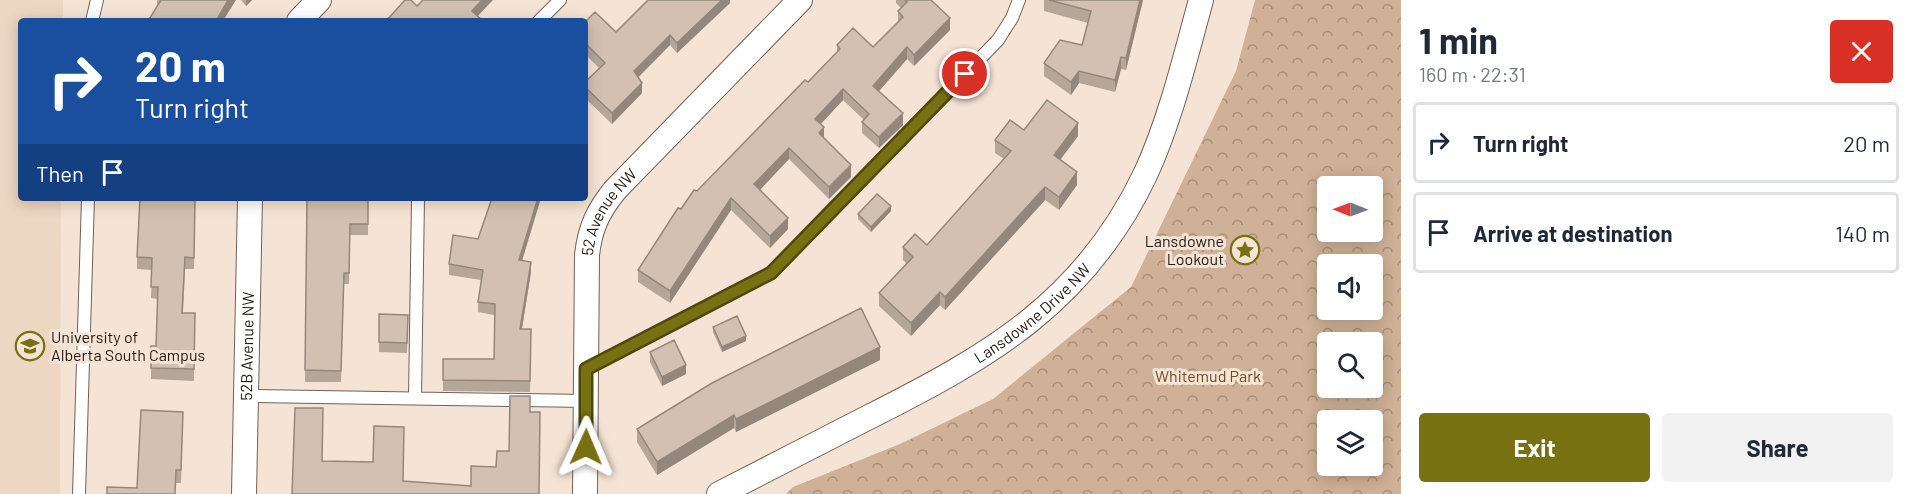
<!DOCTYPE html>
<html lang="en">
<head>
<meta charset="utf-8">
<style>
  :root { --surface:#fff; --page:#f2f2f3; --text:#1f2937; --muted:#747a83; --line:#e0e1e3; --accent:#787112 }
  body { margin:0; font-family:Barlow,sans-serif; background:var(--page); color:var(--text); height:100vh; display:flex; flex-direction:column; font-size:22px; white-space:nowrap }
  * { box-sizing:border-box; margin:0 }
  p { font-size:20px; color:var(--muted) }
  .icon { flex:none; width:33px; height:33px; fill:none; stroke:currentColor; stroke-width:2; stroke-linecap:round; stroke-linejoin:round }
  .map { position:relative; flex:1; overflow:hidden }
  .side { display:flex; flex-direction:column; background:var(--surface); width:510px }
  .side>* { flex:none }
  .top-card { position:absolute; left:18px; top:18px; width:570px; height:183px; border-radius:6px; box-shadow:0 3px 15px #0003; background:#1a4fa0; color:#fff; overflow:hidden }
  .needle { width:39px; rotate:271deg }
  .fabs { position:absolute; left:1317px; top:176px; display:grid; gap:12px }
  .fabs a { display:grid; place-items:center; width:66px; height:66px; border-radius:6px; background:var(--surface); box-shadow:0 3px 15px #0003; font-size:30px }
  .pin { position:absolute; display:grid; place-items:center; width:51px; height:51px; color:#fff; margin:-26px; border:3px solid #fff; border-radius:50%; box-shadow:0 2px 6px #0007 }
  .me { position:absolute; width:66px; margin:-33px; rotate:1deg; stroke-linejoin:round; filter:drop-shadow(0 0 4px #0008) }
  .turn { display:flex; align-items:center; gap:21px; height:126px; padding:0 18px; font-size:27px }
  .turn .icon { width:78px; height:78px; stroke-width:2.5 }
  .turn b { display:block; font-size:42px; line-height:51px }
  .then { display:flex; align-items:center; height:57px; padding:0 18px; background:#0003; gap:12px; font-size:22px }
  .round { display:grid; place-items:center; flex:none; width:63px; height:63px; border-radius:6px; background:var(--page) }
  .summary { display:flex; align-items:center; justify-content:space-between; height:102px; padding:0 18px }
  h1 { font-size:36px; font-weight:700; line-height:45px }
  .primary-button { display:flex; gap:12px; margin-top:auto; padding:12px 18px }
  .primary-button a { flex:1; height:69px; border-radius:6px; background:var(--accent); color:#fff; font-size:24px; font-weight:700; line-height:69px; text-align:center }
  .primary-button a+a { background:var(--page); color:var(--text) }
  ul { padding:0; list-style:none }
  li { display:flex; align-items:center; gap:18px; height:81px; margin:0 12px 9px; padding:0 6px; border:3px solid var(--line); border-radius:6px }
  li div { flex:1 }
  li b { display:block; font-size:22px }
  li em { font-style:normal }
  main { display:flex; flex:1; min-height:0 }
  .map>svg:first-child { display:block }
  .built { fill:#edd6c2 }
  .forest { fill:url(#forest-crowns); fill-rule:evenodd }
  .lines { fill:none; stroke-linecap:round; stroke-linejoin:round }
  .service-casing { stroke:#716255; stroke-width:14 }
  .minor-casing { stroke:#716255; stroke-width:26 }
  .service { stroke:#fff; stroke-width:12 }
  .minor { stroke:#fff; stroke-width:24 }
  .wall { fill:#b5a69a }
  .shaded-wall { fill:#93877d }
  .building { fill:#d2c1b3; stroke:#93877d; stroke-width:1.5 }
  .route-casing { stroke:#4e490c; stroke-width:15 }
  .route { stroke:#787112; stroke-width:10 }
  .labels { text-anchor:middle; stroke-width:6; stroke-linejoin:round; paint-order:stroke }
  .street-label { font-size:16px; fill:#201a15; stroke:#f5e4d5 }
  .poi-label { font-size:16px; fill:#201a15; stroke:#f5e4d5; text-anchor:end }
  .park-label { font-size:16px; fill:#754b1e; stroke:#f5e4d5 }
</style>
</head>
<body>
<main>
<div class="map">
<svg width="1401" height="494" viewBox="0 0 1401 494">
  <defs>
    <pattern id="forest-crowns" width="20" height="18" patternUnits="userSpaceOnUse" patternTransform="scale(1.5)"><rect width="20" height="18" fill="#ceb196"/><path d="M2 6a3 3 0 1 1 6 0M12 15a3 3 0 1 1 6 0" fill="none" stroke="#a78f79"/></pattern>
  </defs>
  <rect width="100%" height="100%" fill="#f5e4d5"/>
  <path class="built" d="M0,0H63V21H21V198H61L60,494H0Z"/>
  <path class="forest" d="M1255,0H1401V494H786L793,487L900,444L993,399L1131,287L1236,71ZM1328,186H1372V231H1328ZM1328,264H1372V309H1328ZM1328,342H1372V387H1328ZM1328,420H1372V465H1328Z"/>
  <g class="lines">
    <g class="service-casing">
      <path id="service" d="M92,21L97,0
        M539,21L560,0
        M586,369L771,273L998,40L1012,18L1019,0
        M246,396L586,401
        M415,398L418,198
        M79,494L88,198"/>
    </g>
    <g class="minor-casing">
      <g id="minor">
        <path d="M299,21L319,0"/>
        <path id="s1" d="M244,494L250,198"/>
        <path id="s2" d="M585,494L587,255C590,228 598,211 615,190L800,0"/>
        <path id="s3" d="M719,494C769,468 819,443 869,417C990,356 1085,302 1146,173C1171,118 1185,58 1201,0"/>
      </g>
    </g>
    <use href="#service" class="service"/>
    <use href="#minor" class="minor"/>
  </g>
  <path class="wall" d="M157,0H236L157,7Z
    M241,0H252L246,6Z
    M730,0V3L677,53L670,45L639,77L642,93L612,124L585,98V82L599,68L585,54V22L616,32Z
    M896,0H931L950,30L914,66L907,59L879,91L903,125L879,148L862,133V122L864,120L843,100L821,124L824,139L851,177L829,199L789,159L760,190L788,229L770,248L731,210L670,303L638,282V270L681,209L697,191L808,82L837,52V45L873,47L898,22V11L901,8L896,3Z
    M1044,0H1143L1126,70L1121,69L1115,92L1079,83L1071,95L1044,76V63L1082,45L1088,23L1044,11Z
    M1024,130L1078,136L1060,160L1077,185L1059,210L1045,200L945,310L940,305L911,336L879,306V293L907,264L903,260V247L927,245L1004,159L995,153V140Z
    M195,198L194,269H185L183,313H195L194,381L151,379V346H156L158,299L151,298L152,270L137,269V257Z
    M307,198H368V235H350L349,284H344L341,382H305Z
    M891,211L871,232L858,219V214Z
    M522,260L531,272L522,329H531L530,392L443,391V359H494V315L478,312V302L481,280L449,275V264Z
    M379,314L408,315L407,353L379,352Z
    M713,327L746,341L722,352L713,332Z
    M650,352L686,374L662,386L650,362Z
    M880,360L736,432L734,428L657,475L637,442V429Z
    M183,412L181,483H176L137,488Z"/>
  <path class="shaded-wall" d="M228,0H236L223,21H216Z
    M246,0H252L246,6Z
    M482,0H493L473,21L472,11Z
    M722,0H730V3L677,53V43Z
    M1140,0H1143L1126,70V58Z
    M950,18V30L914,66V55Z
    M670,35V45L634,81V71Z
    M907,47V59L873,98V86Z
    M1121,57V69L1115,92V80Z
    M1079,71V83L1071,95V82Z
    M642,83V93L612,124V113Z
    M843,89V100L815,130V119Z
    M903,113V125L879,148V137Z
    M1078,123V136L1054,168V155Z
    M824,127V139L819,133Z
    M789,148V159L754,196V184Z
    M851,165V177L829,199V187Z
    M1077,172V185L1059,210V197Z
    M1045,187V200L945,310V297Z
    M538,198H541L519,271V260Z
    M731,198V210L670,303V291Z
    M891,206V211L871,232V227Z
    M788,218V229L770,248V236Z
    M531,262V272L520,340V329Z
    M940,292V305L911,336V323Z
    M746,336V341L722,352V347Z
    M880,347V360L736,432V419Z
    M686,365V374L662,386V377Z
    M734,415V428L657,475V462Z"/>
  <path class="building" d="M161,0H228L216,21H148Z
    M405,0H411L417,6L423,0H482L472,11L483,21H386Z
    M648,0H722L677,43L670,35L634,71L642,83L612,113L585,87V82L605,63L585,43V22L595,12L616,32Z
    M905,0H931L950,18L914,55L907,47L873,86L903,113L879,137L862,122L869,114L843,89L815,119L824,127L819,133L851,165L829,187L789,148L754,184L788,218L770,236L731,198L670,291L638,270L678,208L681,209L694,190L697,191L805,80L808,82L840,49L837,45L853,28L873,47L903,17L898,11L907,2Z
    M1049,0H1140L1126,58L1121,57L1115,80L1079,71L1071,82L1044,63L1060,40L1082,45L1091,11Z
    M1047,100L1078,123L1054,155L1077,172L1059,197L1045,187L945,297L940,292L911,323L879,293L913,257L903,247L915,234L927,245L1011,151L995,140L1010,120L1024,130Z
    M877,194L891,206L871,227L858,214Z
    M140,198H195L194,258L185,257L182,313H195L194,369L151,368V346H156L158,287H151L152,258L137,257Z
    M307,198H368V224H350L349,273H344L341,371L305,370Z
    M492,198H538L519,260L531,262L520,329H531L530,381L443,380V359H494L495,304L478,302L483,270L449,264L453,235L478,239Z
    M861,308L880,347L736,419L734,415L657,462L637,429L712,383Z
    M379,314L408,315L407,343L379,342Z
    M737,316L746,336L722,347L713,327Z
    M674,340L686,365L662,377L650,352Z
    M510,396H530V412H540L539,494H292L295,408H323L322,461L373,462L374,426L404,427L403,481L471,486V466L496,467L497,451H509Z
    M141,410L183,412L181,470H176L175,494H107V487L137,488Z"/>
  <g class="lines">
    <g class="route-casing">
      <path id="route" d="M586,447V369L771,273L965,74"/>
    </g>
    <use href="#route" class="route"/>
  </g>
  <defs>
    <g id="sight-ring" transform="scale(1.5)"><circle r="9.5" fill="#f5e4d5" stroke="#787112" stroke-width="1.5"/><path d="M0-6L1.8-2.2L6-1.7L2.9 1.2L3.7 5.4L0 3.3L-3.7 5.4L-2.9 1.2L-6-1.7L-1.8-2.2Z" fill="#787112"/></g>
    <g id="university-ring" transform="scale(1.5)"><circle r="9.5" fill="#f5e4d5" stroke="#787112" stroke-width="1.5"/><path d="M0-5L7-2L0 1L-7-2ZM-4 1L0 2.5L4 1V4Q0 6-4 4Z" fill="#787112"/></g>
  </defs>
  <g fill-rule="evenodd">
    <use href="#sight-ring" x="1245" y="250"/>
    <use href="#university-ring" x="30" y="346"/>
  </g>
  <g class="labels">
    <g class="street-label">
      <text dy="6" stroke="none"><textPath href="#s2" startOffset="288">52 Avenue NW</textPath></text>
      <text dy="6" stroke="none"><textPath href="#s3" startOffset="363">Lansdowne Drive NW</textPath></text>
      <text dy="6" stroke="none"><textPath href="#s1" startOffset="148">52B Avenue NW</textPath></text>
    </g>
    <g class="poi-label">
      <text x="1224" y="247">Lansdowne<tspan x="1224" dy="18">Lookout</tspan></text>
      <text x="51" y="343" text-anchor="start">University of<tspan x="51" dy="18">Alberta South Campus</tspan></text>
    </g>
    <g class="park-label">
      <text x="1208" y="382">Whitemud Park</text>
    </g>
  </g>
</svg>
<div class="fabs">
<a><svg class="needle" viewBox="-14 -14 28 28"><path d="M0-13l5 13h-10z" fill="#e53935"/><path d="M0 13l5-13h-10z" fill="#747a83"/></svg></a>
<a><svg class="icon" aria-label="sound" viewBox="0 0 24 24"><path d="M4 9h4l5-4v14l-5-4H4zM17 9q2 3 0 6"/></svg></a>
<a><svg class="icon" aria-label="search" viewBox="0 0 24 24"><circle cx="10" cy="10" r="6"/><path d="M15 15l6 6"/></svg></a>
<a><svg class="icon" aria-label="layers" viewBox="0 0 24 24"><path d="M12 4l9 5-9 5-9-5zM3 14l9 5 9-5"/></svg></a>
</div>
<div class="pin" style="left:965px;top:74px;background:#d93025"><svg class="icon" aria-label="arrive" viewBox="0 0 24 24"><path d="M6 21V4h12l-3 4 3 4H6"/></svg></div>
<svg class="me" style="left:586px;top:447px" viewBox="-20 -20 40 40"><path d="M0-17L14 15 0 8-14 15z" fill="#787112" stroke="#fff" stroke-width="4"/></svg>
<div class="top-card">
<div class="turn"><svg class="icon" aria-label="right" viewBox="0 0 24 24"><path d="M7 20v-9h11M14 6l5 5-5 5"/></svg><div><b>20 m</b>Turn right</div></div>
<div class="then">Then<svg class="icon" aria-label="arrive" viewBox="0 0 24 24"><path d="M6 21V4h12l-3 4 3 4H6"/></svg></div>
</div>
</div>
<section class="side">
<div class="summary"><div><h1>1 min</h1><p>160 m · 22:31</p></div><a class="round" style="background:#d93025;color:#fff"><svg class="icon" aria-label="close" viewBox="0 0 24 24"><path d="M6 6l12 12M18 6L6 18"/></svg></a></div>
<ul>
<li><svg class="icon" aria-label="right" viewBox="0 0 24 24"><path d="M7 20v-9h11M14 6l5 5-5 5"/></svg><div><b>Turn right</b></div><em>20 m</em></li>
<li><svg class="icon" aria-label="arrive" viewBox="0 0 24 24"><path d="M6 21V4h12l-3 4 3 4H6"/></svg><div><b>Arrive at destination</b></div><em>140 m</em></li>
</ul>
<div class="primary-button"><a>Exit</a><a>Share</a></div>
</section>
</main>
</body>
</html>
